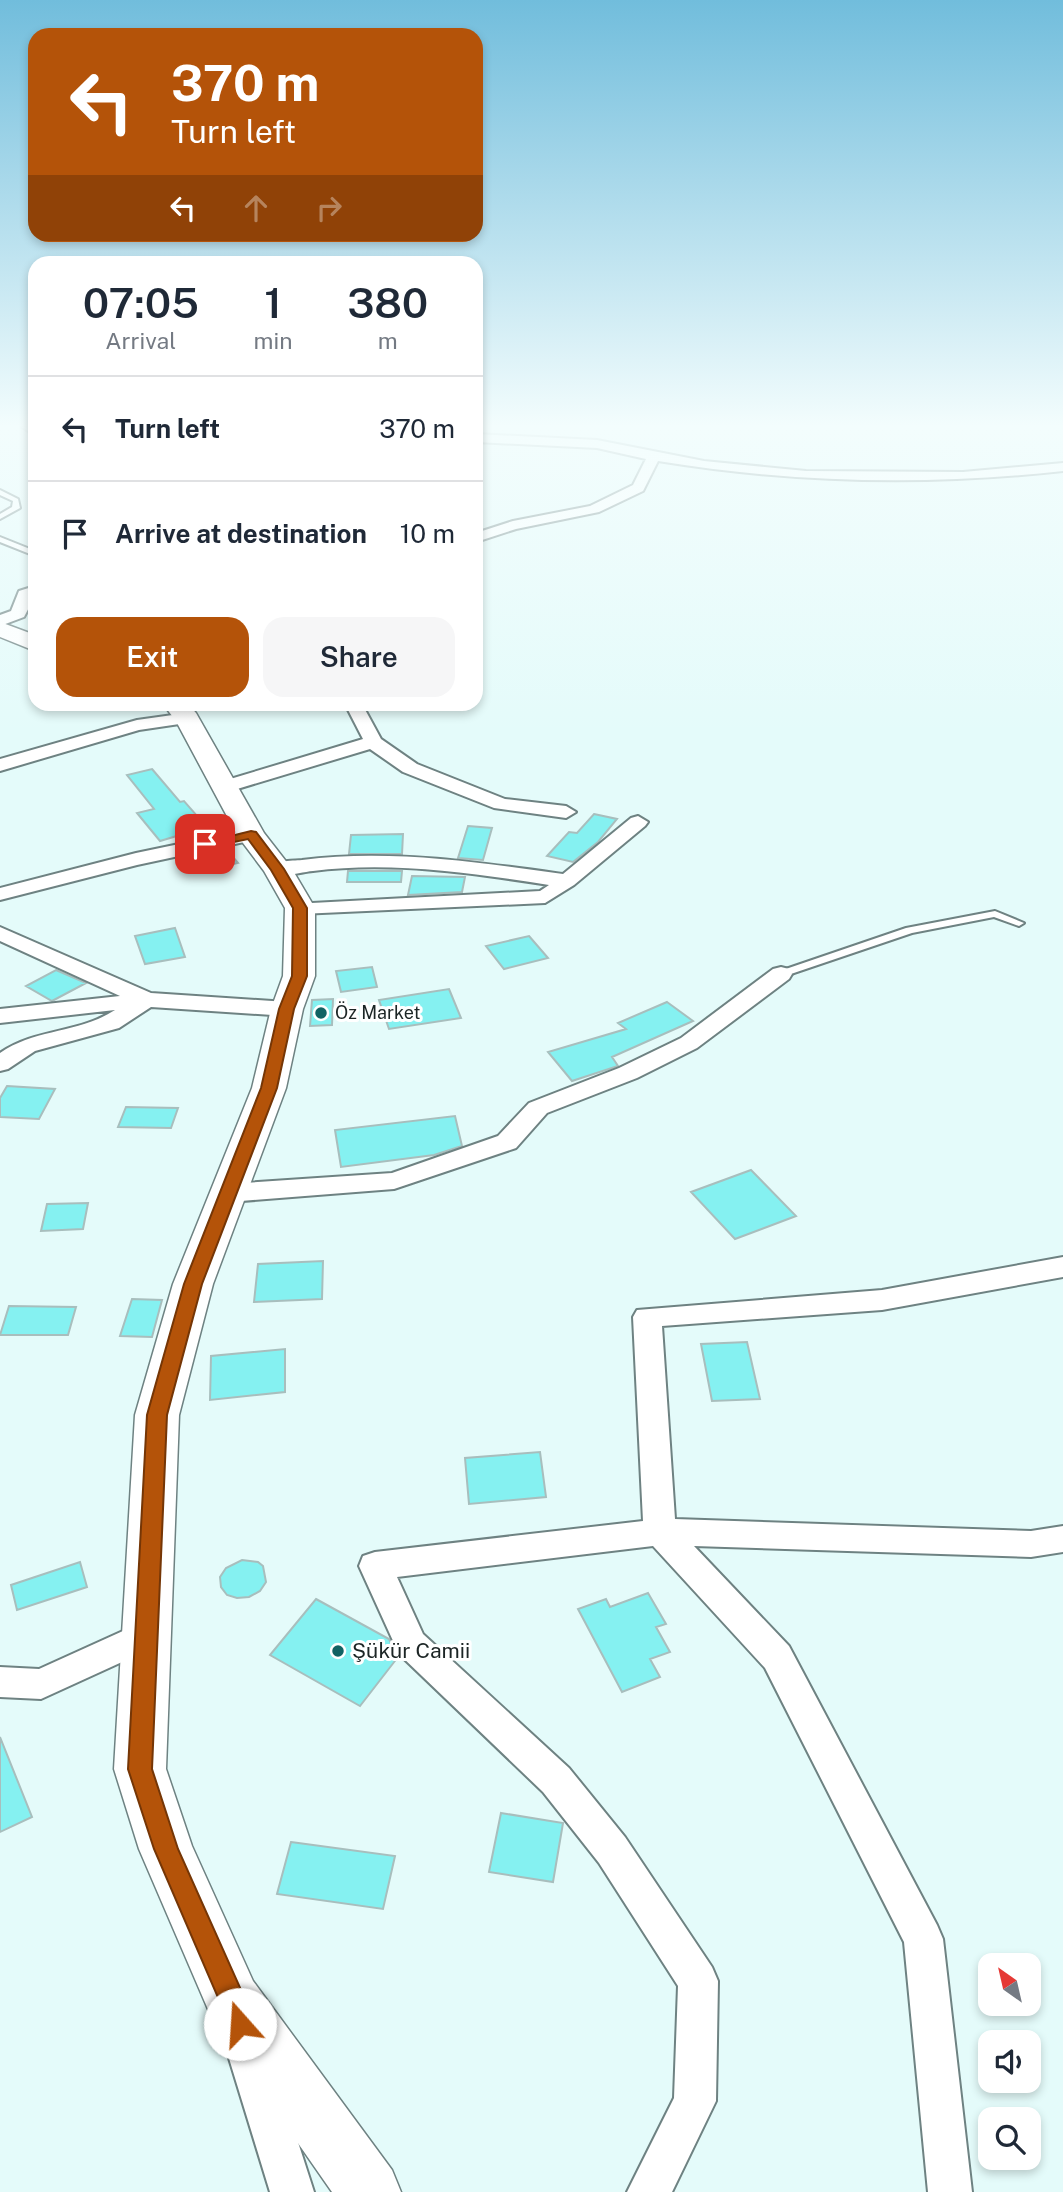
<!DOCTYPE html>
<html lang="en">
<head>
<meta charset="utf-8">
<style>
  :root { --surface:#fff; --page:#f6f6f7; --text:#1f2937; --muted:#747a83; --line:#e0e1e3; --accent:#b45309 }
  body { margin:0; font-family:"Public Sans",sans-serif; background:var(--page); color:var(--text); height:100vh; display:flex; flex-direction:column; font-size:26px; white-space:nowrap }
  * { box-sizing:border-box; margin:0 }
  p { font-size:23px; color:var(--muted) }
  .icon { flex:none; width:38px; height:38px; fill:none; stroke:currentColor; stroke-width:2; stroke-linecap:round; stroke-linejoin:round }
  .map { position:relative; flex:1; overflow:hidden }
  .side { position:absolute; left:28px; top:256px; width:455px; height:455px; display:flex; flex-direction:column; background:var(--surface); border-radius:21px; box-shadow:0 4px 10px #0003 }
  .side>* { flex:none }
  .hud { position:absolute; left:28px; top:28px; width:455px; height:214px; border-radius:21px; box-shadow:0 4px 10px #0003; background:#b45309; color:#fff; overflow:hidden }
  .needle { width:46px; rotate:326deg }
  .tools { position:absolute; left:978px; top:1953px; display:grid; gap:14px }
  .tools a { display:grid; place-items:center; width:63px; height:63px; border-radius:14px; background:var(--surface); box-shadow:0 4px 10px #0003; font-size:35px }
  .pin { position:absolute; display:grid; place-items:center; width:60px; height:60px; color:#fff; margin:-30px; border-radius:14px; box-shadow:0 4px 10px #0006 }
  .me { position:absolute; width:77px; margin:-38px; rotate:341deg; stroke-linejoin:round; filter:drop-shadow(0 0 5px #0008) }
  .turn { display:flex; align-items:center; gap:24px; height:147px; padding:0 28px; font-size:32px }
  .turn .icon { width:91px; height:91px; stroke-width:2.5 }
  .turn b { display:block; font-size:49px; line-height:60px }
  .lanes { display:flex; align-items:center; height:66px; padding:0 28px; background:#0003; justify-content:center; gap:35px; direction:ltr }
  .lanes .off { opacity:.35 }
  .eta { display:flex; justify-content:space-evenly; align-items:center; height:119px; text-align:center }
  .eta b { font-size:42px; font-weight:600; line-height:49px }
  .button { display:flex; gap:14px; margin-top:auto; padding:14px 28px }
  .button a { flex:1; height:80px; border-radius:21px; background:var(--accent); color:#fff; font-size:28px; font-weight:600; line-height:80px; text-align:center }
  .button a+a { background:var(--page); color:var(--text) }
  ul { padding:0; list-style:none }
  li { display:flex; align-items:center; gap:21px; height:105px; padding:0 28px; border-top:2px solid var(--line) }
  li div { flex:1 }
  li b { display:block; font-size:26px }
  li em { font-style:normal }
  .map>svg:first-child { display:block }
  .building { fill:#85f1f1; stroke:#a8bebd; stroke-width:2 }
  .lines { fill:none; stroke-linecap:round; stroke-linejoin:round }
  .lane-casing { stroke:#6e8282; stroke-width:4 }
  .street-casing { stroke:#6e8282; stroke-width:4 }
  .secondary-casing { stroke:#6e8282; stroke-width:3 }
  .lane { fill:#fff; fill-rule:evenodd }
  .street { fill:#fff; fill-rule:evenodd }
  .secondary { fill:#fff; fill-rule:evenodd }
  .route { fill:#b45309; stroke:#753606; stroke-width:2 }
  .poi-dot { fill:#116263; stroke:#fff; stroke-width:2.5 }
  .labels { text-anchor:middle; stroke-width:6; stroke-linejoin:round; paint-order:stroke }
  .poi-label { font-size:18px; fill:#1c2525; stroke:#fff; text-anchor:start }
  .near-poi-label { font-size:21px; fill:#1c2525; stroke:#fff; text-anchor:start }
</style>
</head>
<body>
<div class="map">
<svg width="1063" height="2192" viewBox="0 0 1063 2192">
  <rect width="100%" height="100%" fill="#e4fbfa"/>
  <path class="building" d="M152,769L180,802L184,801L213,834L183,840L180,835L160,841L137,813L154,809L127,775Z
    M594,814L617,819L598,842L573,862L547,856L569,832L577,833Z
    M468,826L492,828L483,860L458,858Z
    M403,834L402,854H349L351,835Z
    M226,849L238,863L203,871L193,856Z
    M348,871H402L401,882H347Z
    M412,876L465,877L462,892L408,895Z
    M175,928L185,957L145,964L135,936Z
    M529,936L548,958L504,969L486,946Z
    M372,967L377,987L341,992L336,971Z
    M56,970L86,983L52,1001L26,986Z
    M449,989L461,1018L389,1029L379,1000Z
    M333,999L332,1025L310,1026L312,1000Z
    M667,1002L693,1021L612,1057L618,1066L572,1081L548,1052L626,1029L618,1023Z
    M7,1086L55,1089L39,1119L0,1117V1098Z
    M126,1107L178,1108L171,1128L118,1127Z
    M455,1116L462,1146L434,1155L341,1167L335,1130Z
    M751,1170L796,1216L735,1239L691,1192Z
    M88,1203L83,1229L41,1231L47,1204Z
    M323,1261L322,1299L254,1302L258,1264Z
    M132,1299L162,1300L152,1337L120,1336Z
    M9,1306L76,1307L68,1335H0Z
    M747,1342L760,1399L712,1401L701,1344Z
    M285,1349V1392L210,1400L211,1356Z
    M540,1452L546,1497L469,1504L465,1458Z
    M242,1560L258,1562L263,1566L266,1582L260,1591L249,1597L237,1598L227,1595L221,1587L220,1577L226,1568Z
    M80,1562L87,1587L17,1610L11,1585Z
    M648,1593L666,1624L656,1627L670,1652L650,1659L660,1677L622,1692L578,1609L606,1599L610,1607Z
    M316,1599L389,1639L398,1657L360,1706L270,1655Z
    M0,1737L32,1817L0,1832Z
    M501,1813L563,1823L553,1882L489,1872Z
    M291,1842L395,1856L383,1909L277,1894Z"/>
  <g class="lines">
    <g class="lane-casing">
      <path id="lane" d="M0,490L18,499L20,508L0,519V514L12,507L13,501L0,495Z
        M0,537L35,551V556L0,542Z
        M995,911L1024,923L1019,926L994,917L912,933L785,976H777L775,974L777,972L906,928Z"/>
    </g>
    <g class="street-casing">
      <path id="street" d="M22,427H35V435Z
        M476,434L597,440L704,461L806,471L963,472L1063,463V471C927,486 793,483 658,461L643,491L599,512L516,529L476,542V533L513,521L590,506L633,485L646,459L597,448L476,442Z
        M35,586V596L24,617L0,626V615L11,611L19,591Z
        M345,704H362L381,739L417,764L505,799L566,806L576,812L566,818L494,808L403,772L370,749L224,793L214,787L217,783L363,739Z
        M187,713L193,714L196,718L193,722L139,730L0,771V759L137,720Z
        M638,816L648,822L645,826L574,885L545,903L300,914L293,912L289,908L293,904L540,891L549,885C472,873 390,861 313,871C300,872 275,881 267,869C273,860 291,861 302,860C388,849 477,862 563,874L631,818Z
        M251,829L258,831L261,835L258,839L137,865L0,900V888L136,853Z
        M0,927L151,993L287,1002L298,1009L287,1016L151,1007L119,1028L35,1051L8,1069L0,1071V1053C36,1028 78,1034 115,1010L0,1023V1009L120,996L0,941Z
        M781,967L789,969L792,974L789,979L697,1048L637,1078L547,1113L516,1148L394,1189L229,1202L220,1199L216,1193L220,1187L229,1184L392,1173L498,1136L529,1103L619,1068L681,1038L773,969Z
        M1063,1257V1277L882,1310L662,1326L675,1519L1031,1531L1063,1526V1552L1031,1557L694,1546L789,1646L937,1925L943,1939L972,2192H928L904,1942L765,1668L653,1546L397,1577L423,1634L569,1768L625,1837L712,1967L718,1981L716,2101L672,2192H627L674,2098L678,1986L599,1863L543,1792L399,1654L359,1566L363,1556L375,1552L643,1521L633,1317L637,1310L882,1290Z
        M145,1621L157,1626L162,1636L157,1646L41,1699L0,1697V1667L39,1669Z
        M249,2034L264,2040L270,2055L314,2192H270L228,2055L234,2040Z"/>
    </g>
    <g class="secondary-casing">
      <path id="secondary" d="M0,622L35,635V651L0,637Z
        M163,704H188L196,713L264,833L292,869L315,908V976L303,1009L286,1088L213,1284L179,1415L166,1769L192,1846L253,1981L392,2170L401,2192H332L213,2021L139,1849L114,1769L135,1415L173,1284L252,1088L271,1009L283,976L285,908L264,871L237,835L176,721Z"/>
    </g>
    <use href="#lane" class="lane"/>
    <use href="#street" class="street"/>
    <use href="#secondary" class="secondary"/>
  </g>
  <linearGradient id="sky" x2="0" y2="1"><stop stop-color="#71bddc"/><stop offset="0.58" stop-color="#f3fdfd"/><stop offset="1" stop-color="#f3fdfd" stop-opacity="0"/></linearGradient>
  <rect width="1063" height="734" fill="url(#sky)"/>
  <path class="route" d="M251,831L256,832L284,869L307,908V976L294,1009L277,1088L202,1284L167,1415L152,1769L178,1849L246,2001L253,2024L249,2033L240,2037L230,2033L220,2002L154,1849L128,1769L147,1415L184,1284L261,1088L279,1009L292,976L293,908L271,870L248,839L205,848L199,844Z"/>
  <g class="poi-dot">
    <circle cx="321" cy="1013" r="7"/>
    <circle cx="338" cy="1651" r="7"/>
  </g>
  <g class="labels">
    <g class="poi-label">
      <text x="335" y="1019">Öz Market</text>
    </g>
    <g class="near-poi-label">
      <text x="352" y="1658">Şükür Camii</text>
    </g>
  </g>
</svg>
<div class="tools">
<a><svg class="needle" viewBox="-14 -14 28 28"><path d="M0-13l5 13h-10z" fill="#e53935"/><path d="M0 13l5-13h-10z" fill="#747a83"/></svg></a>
<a><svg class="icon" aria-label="sound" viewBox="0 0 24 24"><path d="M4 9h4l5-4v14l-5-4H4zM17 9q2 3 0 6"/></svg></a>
<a><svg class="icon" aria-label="search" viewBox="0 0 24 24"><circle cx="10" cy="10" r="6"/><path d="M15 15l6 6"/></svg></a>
</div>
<div class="pin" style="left:205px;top:844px;background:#d93025"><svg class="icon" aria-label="arrive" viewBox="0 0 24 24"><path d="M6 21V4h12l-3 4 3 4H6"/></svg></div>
<svg class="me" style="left:240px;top:2024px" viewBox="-20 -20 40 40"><circle r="19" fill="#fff"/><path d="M0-13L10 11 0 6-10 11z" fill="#b45309"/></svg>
<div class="hud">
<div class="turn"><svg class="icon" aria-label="left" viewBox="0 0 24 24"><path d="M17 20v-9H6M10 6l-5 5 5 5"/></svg><div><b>370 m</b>Turn left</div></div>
<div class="lanes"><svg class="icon" aria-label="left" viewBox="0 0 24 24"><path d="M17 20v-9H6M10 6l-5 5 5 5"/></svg><svg class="icon off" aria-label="ahead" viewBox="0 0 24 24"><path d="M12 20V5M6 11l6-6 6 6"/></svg><svg class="icon off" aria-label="right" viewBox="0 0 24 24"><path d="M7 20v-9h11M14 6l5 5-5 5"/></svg></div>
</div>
<section class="side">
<div class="eta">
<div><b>07:05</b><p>Arrival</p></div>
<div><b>1</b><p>min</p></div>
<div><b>380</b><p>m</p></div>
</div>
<ul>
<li><svg class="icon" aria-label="left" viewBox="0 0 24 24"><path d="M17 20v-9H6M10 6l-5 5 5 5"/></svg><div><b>Turn left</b></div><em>370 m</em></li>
<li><svg class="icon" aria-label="arrive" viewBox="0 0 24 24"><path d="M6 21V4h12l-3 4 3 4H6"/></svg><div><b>Arrive at destination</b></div><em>10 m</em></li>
</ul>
<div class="button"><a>Exit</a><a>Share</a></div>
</section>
</div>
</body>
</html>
